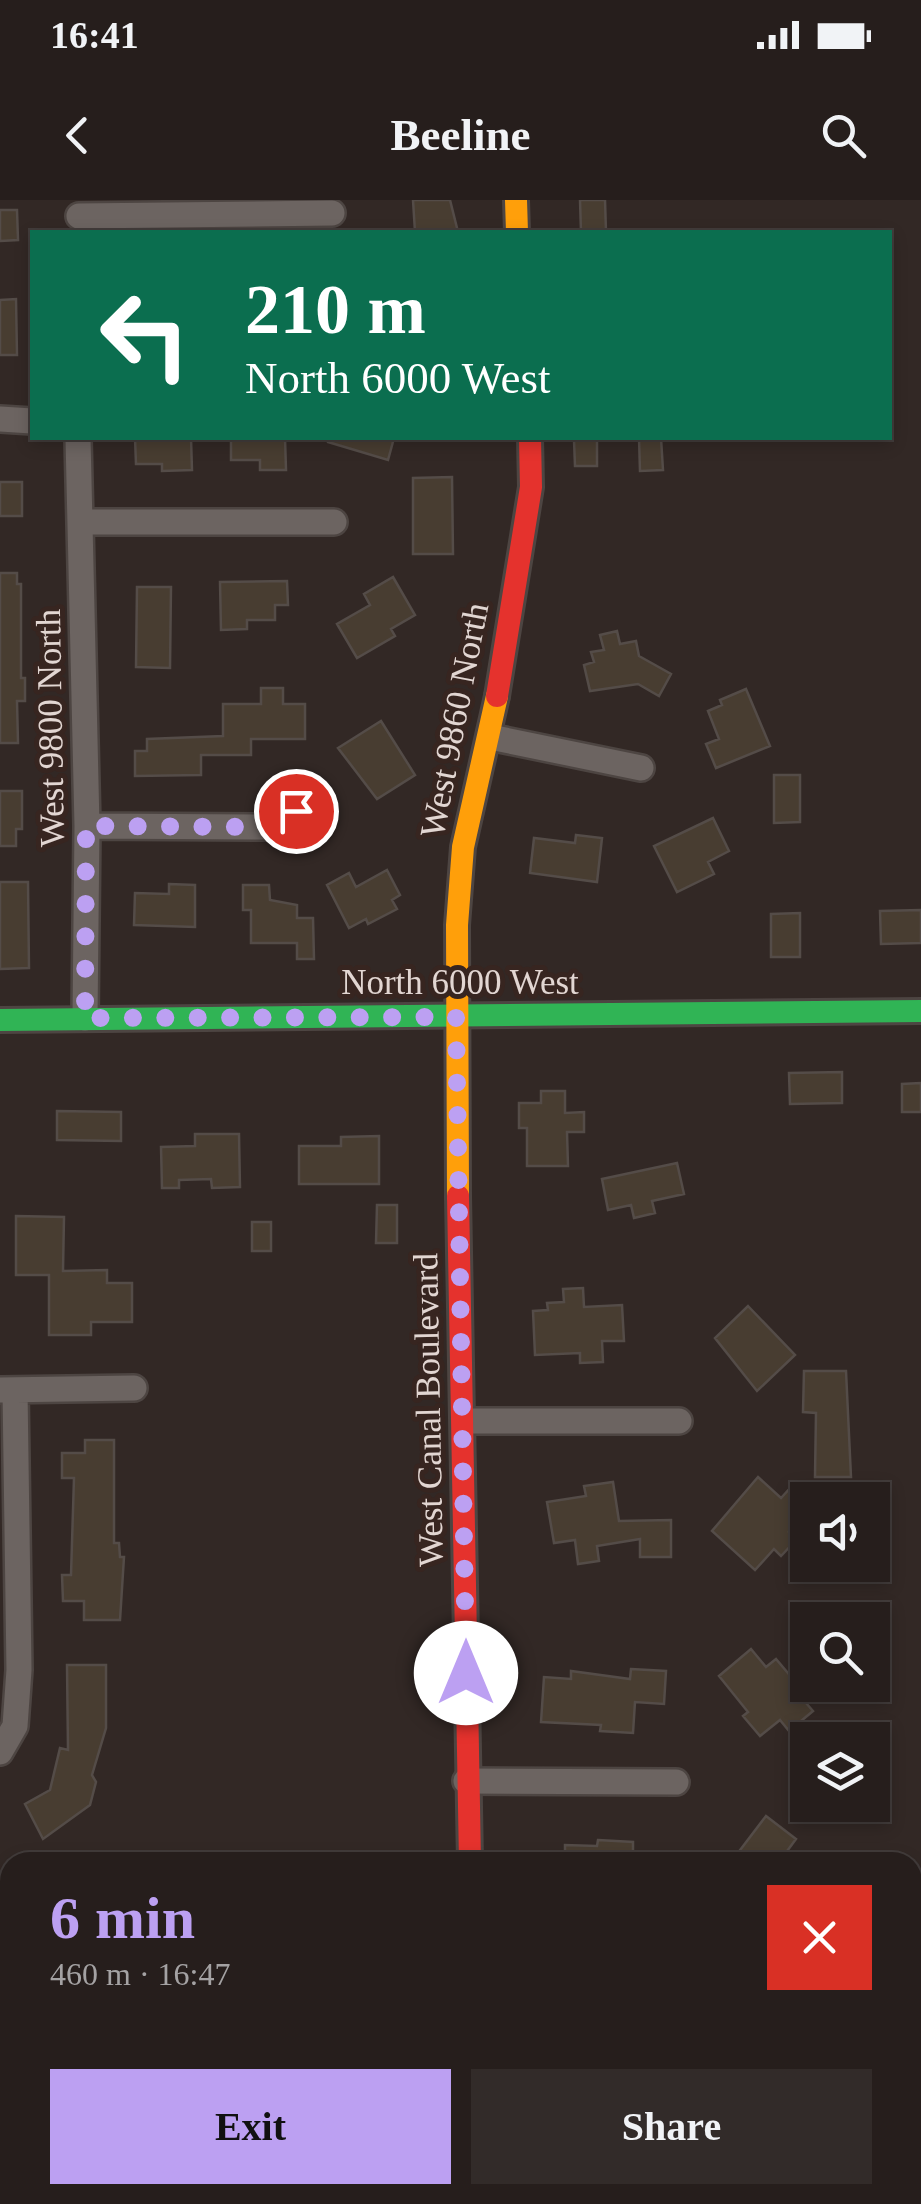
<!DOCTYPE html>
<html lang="en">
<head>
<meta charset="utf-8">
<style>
  :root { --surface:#261e1c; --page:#322b29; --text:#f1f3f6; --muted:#a4a2a3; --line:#423c3b; --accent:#bca0f2 }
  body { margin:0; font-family:"Times New Roman",serif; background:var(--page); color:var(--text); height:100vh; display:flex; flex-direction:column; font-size:38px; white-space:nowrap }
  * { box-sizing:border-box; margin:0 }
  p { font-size:32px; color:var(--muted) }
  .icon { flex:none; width:55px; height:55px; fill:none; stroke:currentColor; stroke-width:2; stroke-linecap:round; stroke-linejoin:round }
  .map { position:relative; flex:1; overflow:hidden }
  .sheet { position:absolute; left:0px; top:1652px; width:922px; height:352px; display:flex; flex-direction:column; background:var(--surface); border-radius:30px 30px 0 0; box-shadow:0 5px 15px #0003,0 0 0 2px var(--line) }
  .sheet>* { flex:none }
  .hud { position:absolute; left:30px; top:30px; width:862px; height:210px; border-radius:0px; box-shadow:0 5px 15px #0003,0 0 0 2px var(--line); background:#0b6e4f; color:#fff; overflow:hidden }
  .fabs { position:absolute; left:790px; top:1282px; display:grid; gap:20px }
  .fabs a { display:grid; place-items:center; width:100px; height:100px; border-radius:0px; background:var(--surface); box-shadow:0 5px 15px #0003,0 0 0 2px var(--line); font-size:50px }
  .pin { position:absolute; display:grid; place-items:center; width:85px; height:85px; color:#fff; margin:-42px; border:5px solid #fff; border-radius:50%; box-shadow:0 2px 10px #0007 }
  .me { position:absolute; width:110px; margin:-55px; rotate:0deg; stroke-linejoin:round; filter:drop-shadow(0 0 8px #0008) }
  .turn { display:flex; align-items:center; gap:35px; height:210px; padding:0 50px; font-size:45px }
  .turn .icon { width:130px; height:130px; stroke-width:2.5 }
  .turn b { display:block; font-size:70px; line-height:85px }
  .round { display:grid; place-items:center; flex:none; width:105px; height:105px; border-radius:0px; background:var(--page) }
  .summary { display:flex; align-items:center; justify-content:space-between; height:170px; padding:0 50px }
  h1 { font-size:60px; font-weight:600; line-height:75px; color:var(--accent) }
  .action { display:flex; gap:20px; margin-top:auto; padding:20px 50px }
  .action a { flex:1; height:115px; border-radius:0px; background:var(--accent); color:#111; font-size:40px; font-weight:600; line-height:115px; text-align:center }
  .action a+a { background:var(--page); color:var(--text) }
  .status { display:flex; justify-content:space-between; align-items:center; height:70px; padding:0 50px; background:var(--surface); direction:ltr }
  .status svg { height:28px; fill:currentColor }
  header { display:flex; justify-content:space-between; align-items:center; height:130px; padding:0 50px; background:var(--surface); font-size:45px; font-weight:600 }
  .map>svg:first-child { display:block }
  .green { fill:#3d3a0f }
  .building { fill:#483d31; stroke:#544c48; stroke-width:2.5 }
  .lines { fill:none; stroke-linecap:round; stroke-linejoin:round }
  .street-casing { stroke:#4d4542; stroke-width:30 }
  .fast-casing { stroke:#4d4542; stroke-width:28 }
  .slow-casing { stroke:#4d4542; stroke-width:28 }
  .jam-casing { stroke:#4d4542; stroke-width:28 }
  .street { stroke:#6c6461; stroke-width:25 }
  .fast { stroke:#30b455; stroke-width:22 }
  .slow { stroke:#ff9f0a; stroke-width:22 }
  .jam { stroke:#e5322d; stroke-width:22 }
  .route { stroke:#bca0f2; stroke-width:18; stroke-dasharray:0 32.4 }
  .labels { text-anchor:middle; stroke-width:10; stroke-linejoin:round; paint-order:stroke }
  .street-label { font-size:35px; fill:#e2d6d2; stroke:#372520 }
</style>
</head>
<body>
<div class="status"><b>16:41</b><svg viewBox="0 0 49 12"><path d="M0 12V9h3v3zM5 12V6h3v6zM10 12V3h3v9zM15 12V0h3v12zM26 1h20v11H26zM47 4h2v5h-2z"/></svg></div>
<header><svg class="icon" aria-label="back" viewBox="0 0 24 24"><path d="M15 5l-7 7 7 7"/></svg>Beeline<svg class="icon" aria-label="search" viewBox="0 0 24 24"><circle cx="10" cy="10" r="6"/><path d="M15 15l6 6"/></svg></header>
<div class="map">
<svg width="921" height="2004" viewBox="0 0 921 2004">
  <rect width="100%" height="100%" fill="#322825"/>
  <path class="green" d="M921,1832V2004H834L838,1995H912V1847Z"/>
  <path class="building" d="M413,0H450L458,32H415Z
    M580,0H605L606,32H581Z
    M0,10H17L18,40L0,41Z
    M16,99L17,155H0V100Z
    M135,238H191L192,270L162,271V264H136Z
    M231,238H285L286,270H260V260H231Z
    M328,238H394L388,260L328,242Z
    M639,238H661L663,270L640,271Z
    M574,240H597V266H575Z
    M452,277L453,354H413V278Z
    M0,282H22V316H0Z
    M0,373H17V384H21V478H25V501H17L18,543H0Z
    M393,377L415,415L391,429L395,436L357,458L337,424L370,405L364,394Z
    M287,381L288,405H275V420H247V429L221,430L220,382Z
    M137,387H171L170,468L136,467Z
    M617,431L620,444L636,441L639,456L671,474L659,496L638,484L590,491L584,465L594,462L591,452L604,450L600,435Z
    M261,488H283V504H305V539H251V555H201V575L135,576V551H147V539L223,536V504H261Z
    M746,489L770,546L716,568L706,544L719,539L708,511L722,505L720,500Z
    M381,521L415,575L377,599L338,548Z
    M774,575H800V622L774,623Z
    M0,591H22V629H16V646H0Z
    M713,618L729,651L708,662L714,674L677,692L654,646Z
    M576,635L602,638L597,682L530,673L534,638L575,643Z
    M387,670L400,695L392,700L397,709L368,724L366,719L349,728L327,685L349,673L356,687Z
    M0,682H28L29,768L0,769Z
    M169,684L195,685V727L134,725L135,693L169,694Z
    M243,685H269L270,700L297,705V718H313L314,759H297V743H251V710H243Z
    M921,710V743L881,744L880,711Z
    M800,713V757H771V714Z
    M842,872V903L790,904L789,873Z
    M921,883V912H902V884Z
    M541,891H565V913L584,912V932H567L568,966H527V928H519V903H541Z
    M57,911L121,912V941L57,940Z
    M195,934H239L240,987L212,988L211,979L179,980V988H162L161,947L195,946Z
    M379,936V984H299V946H341V937Z
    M677,963L684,994L652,1001L655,1013L634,1018L631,1005L608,1010L602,979Z
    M377,1005H397V1043H376Z
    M16,1016L64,1017L63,1071L107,1070V1083H132V1122H91V1135H49V1075H16Z
    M252,1022H271V1051H252Z
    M583,1088L584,1107L622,1105L624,1141H602L603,1162L580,1163V1153L535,1155L533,1111L548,1110L547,1103L564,1102L563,1089Z
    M748,1106L795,1155L757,1191L715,1138Z
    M804,1171H846L851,1277H815L816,1213L803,1212Z
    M85,1240H114V1343H119L120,1357H124L120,1420H84V1401H63L62,1375H71L74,1278H62V1253H85Z
    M758,1277L781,1298L793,1285L808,1298V1311L789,1332L797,1339L781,1356L774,1349L755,1370L712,1331Z
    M613,1282L619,1321L671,1320V1357H640V1339L597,1346L599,1361L578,1364L575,1340L554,1343L547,1302L586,1296L584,1286Z
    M751,1449L766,1467L776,1459L798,1485L794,1489L813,1511L789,1531L780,1520L760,1536L743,1516L748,1512L719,1476Z
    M67,1465H106V1528L92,1575L96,1582L90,1605L43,1639L25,1604L50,1590L60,1548L68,1550Z
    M631,1469L666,1471L664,1504L635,1502L633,1533L600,1531L601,1525L541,1522L544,1477L571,1479V1471L630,1479Z
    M766,1616L796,1639L779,1662H731Z
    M598,1640L633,1642V1662H565V1645L597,1646Z"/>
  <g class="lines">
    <g class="street-casing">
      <path id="street" d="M79,16L332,13
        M0,219L32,221
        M78,238L87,626L85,818
        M82,322H334
        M490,537L641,568
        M87,626L263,627L296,611
        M0,1190L134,1188
        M465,1221H679
        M0,1552L15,1526L19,1470L15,1190
        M466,1581L676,1582"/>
    </g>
    <g class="fast-casing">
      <path id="fast" d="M0,820L921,811"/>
    </g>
    <g class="slow-casing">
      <path id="slow" d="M516,0L517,32
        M458,996L457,725L463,647L497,496"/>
    </g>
    <g class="jam-casing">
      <path id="jam" d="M497,496L531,287L530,238
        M458,996L470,1662
        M574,1995L577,2004"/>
    </g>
    <use href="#street" class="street"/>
    <use href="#fast" class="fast"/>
    <use href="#slow" class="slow"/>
    <use href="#jam" class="jam"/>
  </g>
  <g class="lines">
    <path class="route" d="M296,611L263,627L86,626L85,818L456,817L466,1473"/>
  </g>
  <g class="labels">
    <g class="street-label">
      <text transform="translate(454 520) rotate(-79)" y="12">West 9860 North</text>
      <text transform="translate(50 528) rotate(-91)" y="12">West 9800 North</text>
      <text x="460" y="794">North 6000 West</text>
      <text transform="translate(428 1210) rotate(-91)" y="12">West Canal Boulevard</text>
    </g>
  </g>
</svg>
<div class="fabs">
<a><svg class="icon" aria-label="sound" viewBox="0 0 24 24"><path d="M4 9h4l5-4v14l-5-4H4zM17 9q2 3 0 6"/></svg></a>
<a><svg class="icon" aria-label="search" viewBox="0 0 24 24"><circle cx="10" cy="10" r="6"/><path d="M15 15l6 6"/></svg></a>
<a><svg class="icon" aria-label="layers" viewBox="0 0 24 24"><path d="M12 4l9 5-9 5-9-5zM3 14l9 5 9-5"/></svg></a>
</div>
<div class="pin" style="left:296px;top:611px;background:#d93025"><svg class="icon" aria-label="arrive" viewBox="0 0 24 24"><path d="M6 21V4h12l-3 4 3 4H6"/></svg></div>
<svg class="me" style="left:466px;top:1473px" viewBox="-20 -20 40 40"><circle r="19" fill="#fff"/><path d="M0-13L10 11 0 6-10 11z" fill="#bca0f2"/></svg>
<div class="hud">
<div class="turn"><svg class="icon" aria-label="left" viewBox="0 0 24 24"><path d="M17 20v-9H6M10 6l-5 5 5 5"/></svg><div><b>210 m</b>North 6000 West</div></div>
</div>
<section class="sheet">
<div class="summary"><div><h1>6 min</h1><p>460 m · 16:47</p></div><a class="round" style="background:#d93025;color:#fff"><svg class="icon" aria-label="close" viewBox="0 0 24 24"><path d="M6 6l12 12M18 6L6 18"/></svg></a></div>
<div class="action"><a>Exit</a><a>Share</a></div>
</section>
</div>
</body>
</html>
